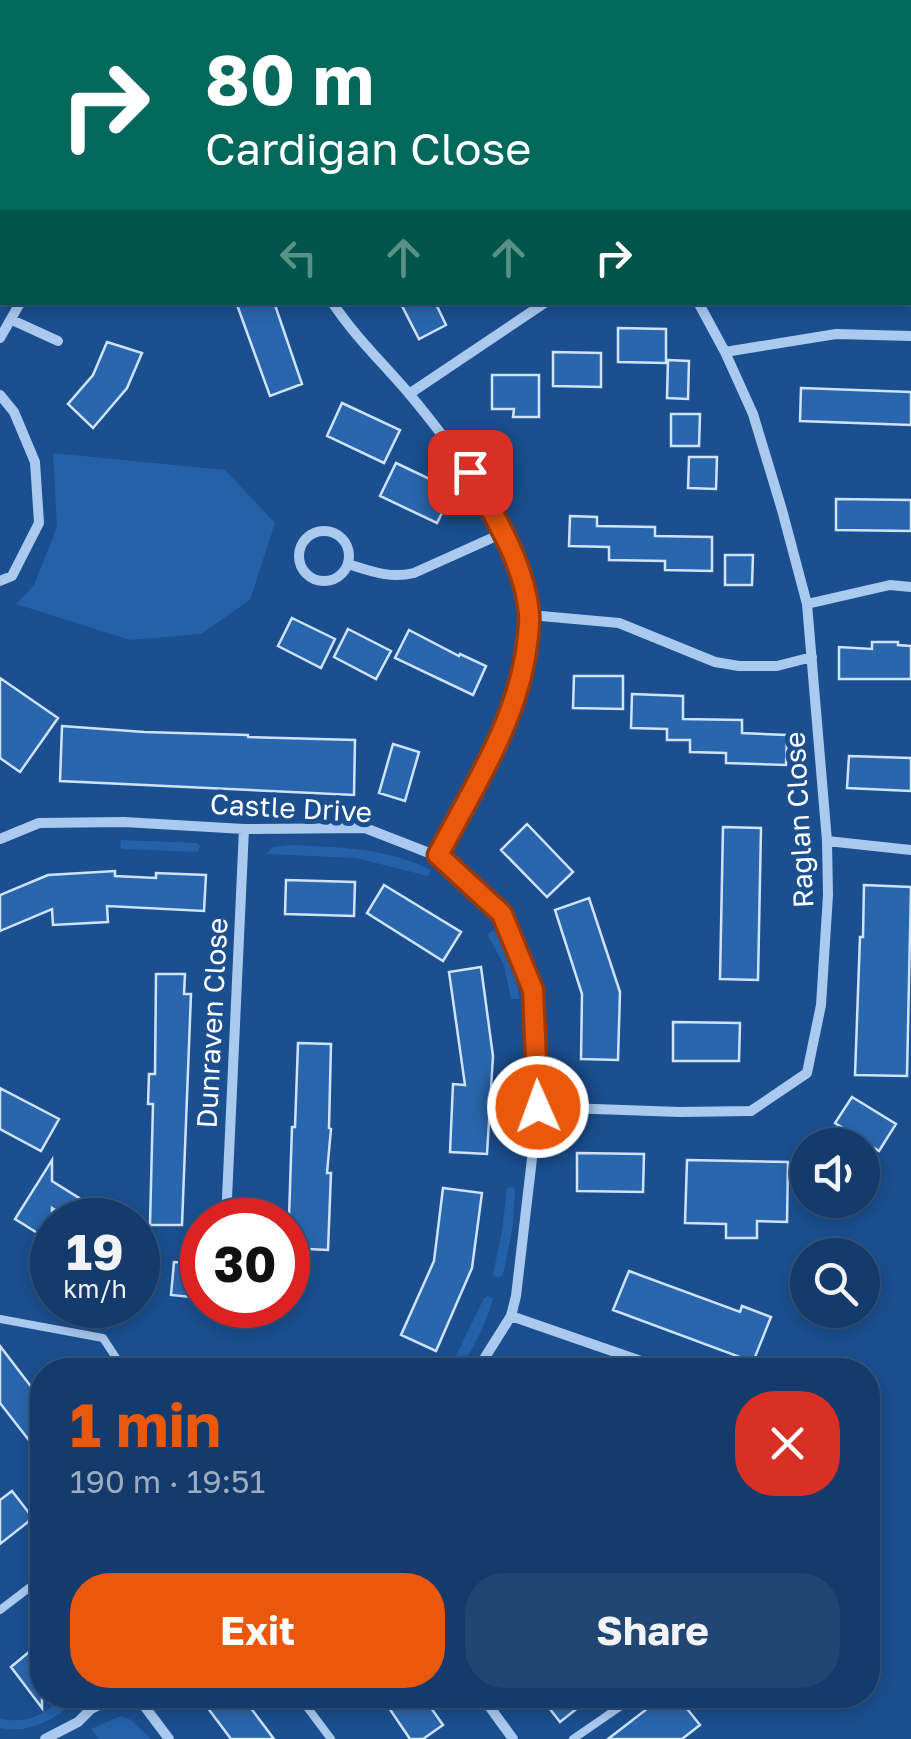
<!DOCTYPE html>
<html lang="en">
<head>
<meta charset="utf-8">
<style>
  :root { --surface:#143b6b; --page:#214673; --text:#f1f3f6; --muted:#9dadc1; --line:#33557e; --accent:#ea580c }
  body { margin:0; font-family:"Golos Text",sans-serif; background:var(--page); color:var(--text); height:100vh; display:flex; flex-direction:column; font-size:38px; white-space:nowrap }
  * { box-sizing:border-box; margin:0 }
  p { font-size:32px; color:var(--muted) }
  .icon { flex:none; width:55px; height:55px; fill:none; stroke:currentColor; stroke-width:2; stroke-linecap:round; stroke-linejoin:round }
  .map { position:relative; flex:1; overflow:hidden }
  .sheet { position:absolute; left:30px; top:1358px; width:850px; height:350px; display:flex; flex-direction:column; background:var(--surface); border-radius:40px; box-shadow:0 5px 15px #0003,0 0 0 2px var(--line) }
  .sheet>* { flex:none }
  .top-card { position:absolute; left:0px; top:0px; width:912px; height:305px; box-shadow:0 5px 15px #0003,0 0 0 2px var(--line); background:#00695c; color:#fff; overflow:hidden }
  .tools { position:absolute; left:790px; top:1128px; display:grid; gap:20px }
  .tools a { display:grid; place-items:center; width:90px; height:90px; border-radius:50%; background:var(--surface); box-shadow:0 5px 15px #0003,0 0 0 2px var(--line); font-size:50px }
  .speed { position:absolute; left:30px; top:1198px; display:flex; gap:20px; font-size:50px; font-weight:700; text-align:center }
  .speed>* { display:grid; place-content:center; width:130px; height:130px; border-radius:50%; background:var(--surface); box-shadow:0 5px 15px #0003,0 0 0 2px var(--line); line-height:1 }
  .speed small { font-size:25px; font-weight:400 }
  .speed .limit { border:15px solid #d22; background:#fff; color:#111 }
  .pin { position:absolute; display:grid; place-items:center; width:85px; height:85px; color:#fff; margin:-42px; border-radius:20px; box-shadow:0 5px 15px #0006 }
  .me { position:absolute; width:110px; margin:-55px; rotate:358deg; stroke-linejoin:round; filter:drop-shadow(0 0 8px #0008) }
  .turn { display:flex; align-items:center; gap:35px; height:210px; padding:0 40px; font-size:45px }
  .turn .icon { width:130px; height:130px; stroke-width:2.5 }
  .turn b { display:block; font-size:70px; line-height:85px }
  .lanes { display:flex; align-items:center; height:95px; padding:0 40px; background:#0003; justify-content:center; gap:50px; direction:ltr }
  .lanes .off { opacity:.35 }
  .round { display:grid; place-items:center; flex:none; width:105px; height:105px; border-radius:40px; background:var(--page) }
  .summary { display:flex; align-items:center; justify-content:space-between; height:170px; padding:0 40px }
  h1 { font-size:60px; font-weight:700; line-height:75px; color:var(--accent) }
  .cta { display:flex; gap:20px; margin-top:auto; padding:20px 40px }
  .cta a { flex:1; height:115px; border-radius:40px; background:var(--accent); color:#fff; font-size:40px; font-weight:700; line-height:115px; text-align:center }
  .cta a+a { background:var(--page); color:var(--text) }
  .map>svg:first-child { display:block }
  .green { fill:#2461a8 }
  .building { fill:#2a66ad; stroke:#cfe3fa; stroke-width:2.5 }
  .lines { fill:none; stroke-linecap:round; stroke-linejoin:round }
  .service { stroke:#a9c9ee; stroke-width:8 }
  .minor { stroke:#a9c9ee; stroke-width:10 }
  .route-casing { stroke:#983908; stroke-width:25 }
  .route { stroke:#ea580c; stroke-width:18 }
  .labels { text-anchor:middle; stroke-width:10; stroke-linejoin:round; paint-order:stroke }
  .street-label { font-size:28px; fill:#fff; stroke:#1b4f8f }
</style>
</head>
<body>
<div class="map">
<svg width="911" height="1739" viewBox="0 0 911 1739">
  <rect width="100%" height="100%" fill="#1b4f8f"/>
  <path class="green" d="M0,0H160V2H2V222L0,221Z
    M53,453L225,470L275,523L250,600L201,634L130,640L16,604L34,585L57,527Z
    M121,840L197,843L200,846L198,852L122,849L120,847Z
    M290,845C338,847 388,848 431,870L428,876L356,858L266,854L273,847Z
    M494,930L512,959L520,999H511L504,965L487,934Z
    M513,1187L515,1191L513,1225L503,1275L498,1278L493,1274L502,1231L507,1188Z
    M488,1296L493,1299C486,1325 473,1347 460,1370H449L484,1298Z
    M68,1695H85C59,1715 34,1735 0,1728V1719C35,1724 42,1713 68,1695Z
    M121,1716L131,1720L151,1739H99L91,1729Z"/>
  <path class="building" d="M236,302H274L302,384L270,396Z
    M400,302H435L446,325L419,339Z
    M618,328L666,329V363L618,362Z
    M107,342L142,353L127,388L93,428L68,404L93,375Z
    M553,352L601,353V387L553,386Z
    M668,360L689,361L688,399L667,398Z
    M492,375H539V417H513L514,409H492Z
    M801,388L911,392V425L800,421Z
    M342,403L400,430L384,463L327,436Z
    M671,414H700L699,446H671Z
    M689,457H717L716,489L688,488Z
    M396,463L453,490L437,523L380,496Z
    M836,499L911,500V531L836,530Z
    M570,516L597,517V526L655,527V536L712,537V571L665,570V561L609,560V547L569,546Z
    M725,555H753L752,585H725Z
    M292,618L335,639L321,668L278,646Z
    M348,629L391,651L376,679L334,657Z
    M409,630L459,656L460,654L486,666L473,695L395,658Z
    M872,642H898V645L911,646V679H839V647L872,649Z
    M574,676H623V709L573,708Z
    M0,678L58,718L20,772L0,758Z
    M632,694L683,696V719L742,720V733L787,735L786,765L726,763V753L690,752V740H667V729L631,728Z
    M62,726L144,732L248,735V737L355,740L354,795L60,781Z
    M393,744L419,752L405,801L379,793Z
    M849,756L911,758V791L847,788Z
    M527,824L573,872L547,897L501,850Z
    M723,827L761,828L758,980L720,979Z
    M115,871V876L156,878V873L206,875L204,911L107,906L108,922L53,925L52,909L0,931V895L48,875Z
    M286,880L355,882L354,916L285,914Z
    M384,885L461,932L443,961L367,913Z
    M864,885L911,887L907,1076L855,1075L860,937H863Z
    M589,898L620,992L618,1060L581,1059L582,994L555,910Z
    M481,967L493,1056L487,1154L450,1152L453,1084L465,1085L449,972Z
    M156,974H185L184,994H191L182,1225H150L153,1104H148L149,1074H155Z
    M673,1022L740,1023L739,1061H673Z
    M298,1043L331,1044L329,1128L331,1129L327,1173H331L328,1250L288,1248L292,1127H295Z
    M0,1088L59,1119L41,1151L0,1129Z
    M852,1097L896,1124L879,1151L835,1123Z
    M577,1153L644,1154L643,1192L577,1191Z
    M52,1160V1181L79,1198L67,1217L52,1208V1242L15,1219Z
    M687,1160L788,1162L787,1222L757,1221V1238H726V1224L685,1223Z
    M443,1188L482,1193L472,1268L436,1351L401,1335L434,1261Z
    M174,1262L202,1264V1298L171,1295Z
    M629,1271L740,1312L742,1306L771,1317L753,1362L613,1310Z
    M0,1346L42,1401V1457L0,1403Z
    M12,1491L33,1518L0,1544V1500Z
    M42,1641V1708L11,1667Z
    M198,1695H241L274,1739H231Z
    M402,1695H422L443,1725L423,1739H410L387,1705Z
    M539,1695H594L560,1722Z
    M665,1695H676L700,1725L682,1739H608Z"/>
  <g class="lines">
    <path class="service" d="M0,1319L103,1338L124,1370
      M0,1610L42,1578
      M298,1695L331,1739
      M573,1739L637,1695"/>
    <path class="minor" d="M294,0L297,2
      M261,2L263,0
      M910,65H911
      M332,302C355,337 384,364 411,396C459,454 506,518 524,592C526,599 529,608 530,615C530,622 528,630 527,638C519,717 475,786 438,855
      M12,320L58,341
      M0,338L20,303
      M725,352L836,334L911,336
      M409,394L546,302
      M0,395L14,412L35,462L39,523L12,576L0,581
      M299 556a25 25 0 1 1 50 0a25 25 0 1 1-50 0Z
      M348,564C371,571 390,579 414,573L503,533
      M807,604L890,585L911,587
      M530,615L619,623L715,662L739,666H777L812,657
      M0,839L39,823L124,822L244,829L365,828L442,858L501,913L533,990L538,1107L516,1296L511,1316L477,1370
      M827,841L911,850
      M538,1107L680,1112L751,1111L807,1073L821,1005L828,895L827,841L807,604L782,510L753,414L725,352L698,302
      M226,1220L244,829
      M511,1316L667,1370
      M136,1695L169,1739
      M481,1695L513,1739
      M45,1739L78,1722L91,1709L119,1695"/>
  </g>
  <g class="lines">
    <g class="route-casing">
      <path id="route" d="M470,472C494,516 524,562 529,613C530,623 528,634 527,644C518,720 473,788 438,855L502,914L533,990L538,1107"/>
    </g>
    <use href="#route" class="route"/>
  </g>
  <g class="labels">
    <g class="street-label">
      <text transform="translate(291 808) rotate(3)" y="10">Castle Drive</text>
      <text transform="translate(799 820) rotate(-93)" y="10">Raglan Close</text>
      <text transform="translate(212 1023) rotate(-87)" y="10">Dunraven Close</text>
    </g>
  </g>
</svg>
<div class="tools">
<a><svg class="icon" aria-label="sound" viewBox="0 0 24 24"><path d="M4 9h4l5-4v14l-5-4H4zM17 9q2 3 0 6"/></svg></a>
<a><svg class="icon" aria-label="search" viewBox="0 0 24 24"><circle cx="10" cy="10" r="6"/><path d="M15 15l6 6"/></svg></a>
</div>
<div class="speed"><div>19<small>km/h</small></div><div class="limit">30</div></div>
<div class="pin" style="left:470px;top:472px;background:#d93025"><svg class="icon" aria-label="arrive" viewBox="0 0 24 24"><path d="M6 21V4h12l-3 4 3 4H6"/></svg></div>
<svg class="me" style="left:538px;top:1107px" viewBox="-20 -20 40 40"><circle r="17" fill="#ea580c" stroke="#fff" stroke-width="3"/><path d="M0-11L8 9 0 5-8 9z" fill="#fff"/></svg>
<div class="top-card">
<div class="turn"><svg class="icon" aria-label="right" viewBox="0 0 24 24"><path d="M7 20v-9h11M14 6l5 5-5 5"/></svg><div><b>80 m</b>Cardigan Close</div></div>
<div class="lanes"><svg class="icon off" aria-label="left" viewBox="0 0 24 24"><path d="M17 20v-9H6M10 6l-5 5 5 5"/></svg><svg class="icon off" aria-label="ahead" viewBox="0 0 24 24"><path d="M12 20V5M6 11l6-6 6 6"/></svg><svg class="icon off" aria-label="ahead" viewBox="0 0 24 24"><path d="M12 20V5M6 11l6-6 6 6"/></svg><svg class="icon" aria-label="right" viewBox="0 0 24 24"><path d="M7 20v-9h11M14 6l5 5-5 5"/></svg></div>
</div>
<section class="sheet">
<div class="summary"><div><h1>1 min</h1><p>190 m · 19:51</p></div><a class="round" style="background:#d93025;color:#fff"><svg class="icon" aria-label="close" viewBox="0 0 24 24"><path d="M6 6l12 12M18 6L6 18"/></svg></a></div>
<div class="cta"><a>Exit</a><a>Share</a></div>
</section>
</div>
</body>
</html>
